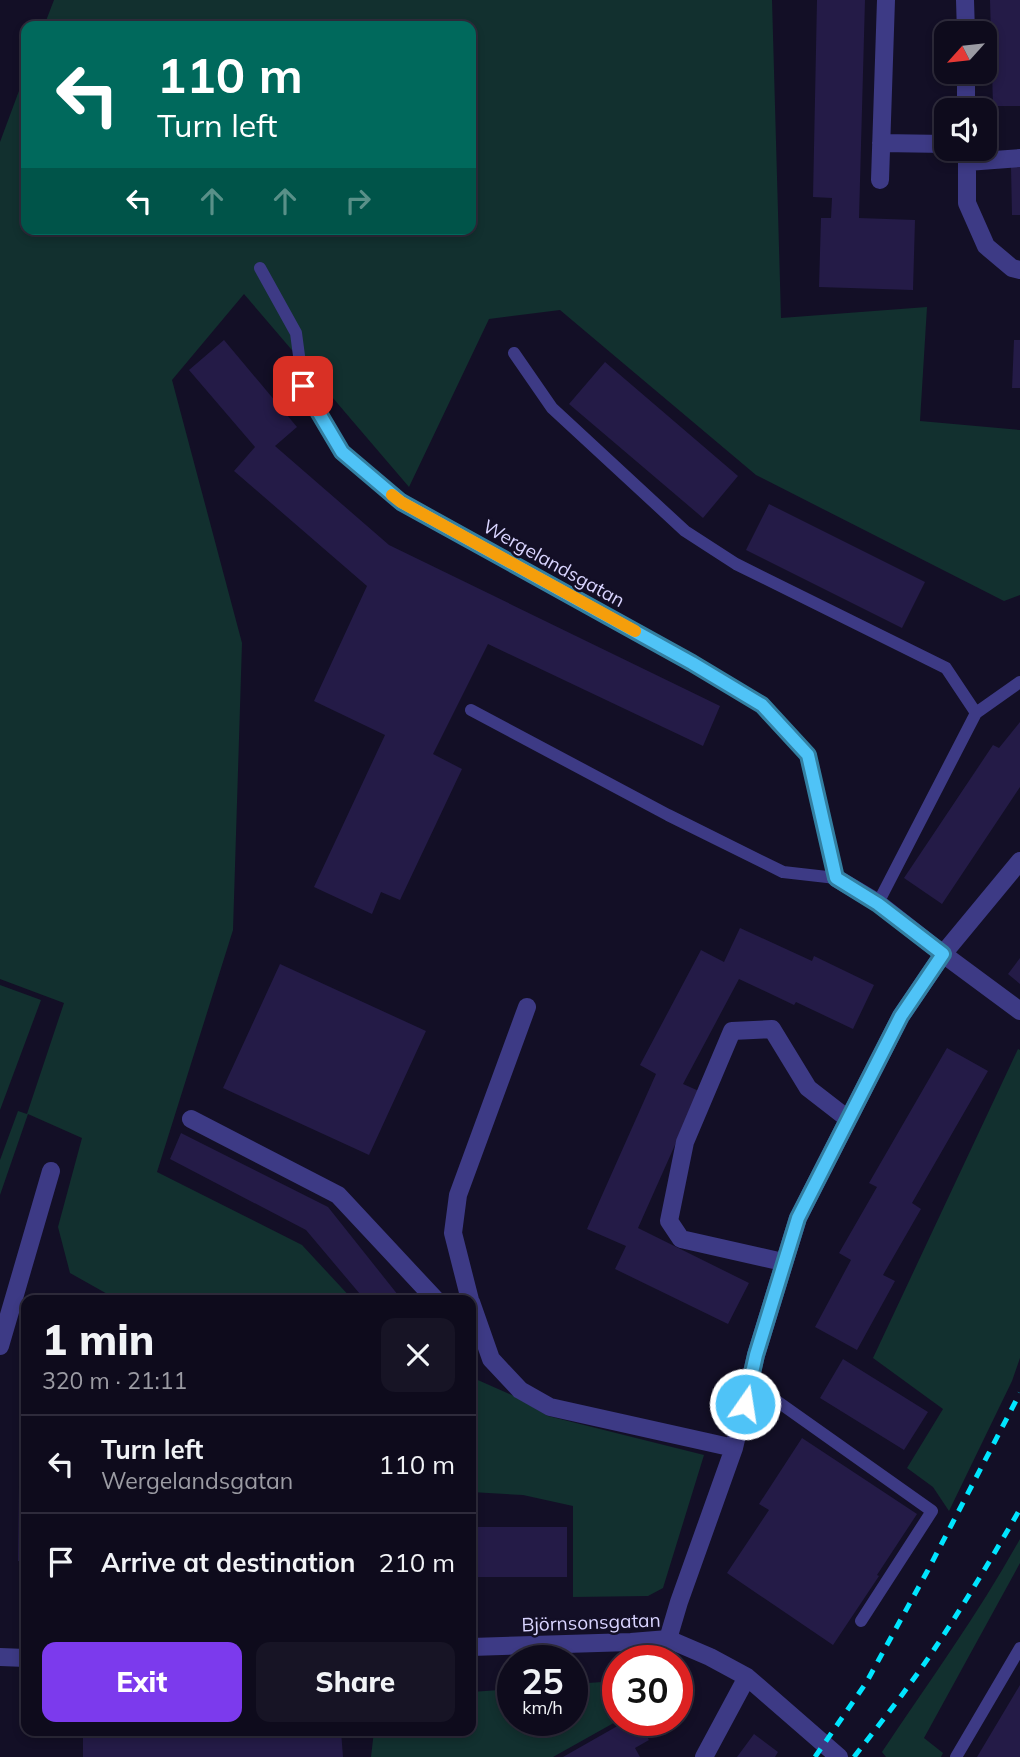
<!DOCTYPE html>
<html lang="en">
<head>
<meta charset="utf-8">
<style>
  :root { --surface:#0e0b1c; --page:#171425; --text:#f1f3f6; --muted:#9b9ba3; --line:#2e2b3b; --accent:#7c3aed }
  body { margin:0; font-family:Mulish,sans-serif; background:var(--page); color:var(--text); height:100vh; display:flex; flex-direction:column; font-size:26px; white-space:nowrap }
  * { box-sizing:border-box; margin:0 }
  p { font-size:23px; color:var(--muted) }
  .icon { flex:none; width:38px; height:38px; fill:none; stroke:currentColor; stroke-width:2; stroke-linecap:round; stroke-linejoin:round }
  .map { position:relative; flex:1; overflow:hidden }
  .details { position:absolute; left:21px; top:1295px; width:455px; height:441px; display:flex; flex-direction:column; background:var(--surface); border-radius:14px; box-shadow:0 4px 10px #0003,0 0 0 2px var(--line) }
  .details>* { flex:none }
  .guide { position:absolute; left:21px; top:21px; width:455px; height:214px; border-radius:14px; box-shadow:0 4px 10px #0003,0 0 0 2px var(--line); background:#00695c; color:#fff; overflow:hidden }
  .needle { width:46px; rotate:243deg }
  .tools { position:absolute; left:934px; top:21px; display:grid; gap:14px }
  .tools a { display:grid; place-items:center; width:63px; height:63px; border-radius:14px; background:var(--surface); box-shadow:0 4px 10px #0003,0 0 0 2px var(--line); font-size:35px }
  .speed { position:absolute; left:497px; top:1645px; display:flex; gap:14px; font-size:35px; font-weight:700; text-align:center }
  .speed>* { display:grid; place-content:center; width:91px; height:91px; border-radius:50%; background:var(--surface); box-shadow:0 4px 10px #0003,0 0 0 2px var(--line); line-height:1 }
  .speed small { font-size:18px; font-weight:400 }
  .speed .limit { border:10px solid #d22; background:#fff; color:#111 }
  .pin { position:absolute; display:grid; place-items:center; width:60px; height:60px; color:#fff; margin:-30px; border-radius:14px; box-shadow:0 4px 10px #0006 }
  .me { position:absolute; width:77px; margin:-38px; rotate:13deg; stroke-linejoin:round; filter:drop-shadow(0 0 5px #0008) }
  .turn { display:flex; align-items:center; gap:24px; height:147px; padding:0 21px; font-size:32px }
  .turn .icon { width:91px; height:91px; stroke-width:2.5 }
  .turn b { display:block; font-size:49px; line-height:60px }
  .lanes { display:flex; align-items:center; height:66px; padding:0 21px; background:#0003; justify-content:center; gap:35px; direction:ltr }
  .lanes .off { opacity:.35 }
  .round { display:grid; place-items:center; flex:none; width:74px; height:74px; border-radius:14px; background:var(--page) }
  .summary { display:flex; align-items:center; justify-content:space-between; height:119px; padding:0 21px }
  h1 { font-size:42px; font-weight:800; line-height:52px }
  .cta { display:flex; gap:14px; margin-top:auto; padding:14px 21px }
  .cta a { flex:1; height:80px; border-radius:14px; background:var(--accent); color:#fff; font-size:28px; font-weight:800; line-height:80px; text-align:center }
  .cta a+a { background:var(--page); color:var(--text) }
  ul { padding:0; list-style:none }
  li { display:flex; align-items:center; gap:21px; height:98px; padding:0 21px; border-top:2px solid var(--line) }
  li div { flex:1 }
  li b { display:block; font-size:26px }
  li em { font-style:normal }
  .map>svg:first-child { display:block }
  .green { fill:#12302f }
  .building { fill:#241b47 }
  .lines { fill:none; stroke-linecap:round; stroke-linejoin:round }
  .lane { stroke:#3d3a85; stroke-width:12 }
  .street { stroke:#3d3a85; stroke-width:18 }
  .rail { stroke:#00e5ff; stroke-width:5; stroke-dasharray:10 9; stroke-linecap:butt }
  .route-casing { stroke:#337fa1; stroke-width:18 }
  .route { stroke:#4fc3f7; stroke-width:12 }
  .slow { stroke:#f59e0b; stroke-width:12 }
  .labels { text-anchor:middle; stroke-width:5; stroke-linejoin:round; paint-order:stroke }
  .street-label { font-size:19px; fill:#d9d4ff; stroke:#130f26 }
</style>
</head>
<body>
<div class="map">
<svg width="1020" height="1757" viewBox="0 0 1020 1757">
  <rect width="100%" height="100%" fill="#130f26"/>
  <path class="green" d="M54,0H772L781,318L927,307L920,421L1020,430V595L1004,601L756,475L560,310L489,319L409,487L244,294L172,380L242,643L233,930L157,1172L302,1245L353,1300H118L70,1273L58,1227L82,1138L28,1114L0,1195V1160L18,1111L27,1114L64,1003L0,979V142L26,72V229H471V26H44Z
    M0,985L41,1000L0,1110Z
    M1018,1049L1020,1050V1358L1012,1381L949,1511L933,1487L907,1468L943,1409L873,1358Z
    M471,1377L514,1396L548,1416L704,1455L663,1588L648,1596L573,1597V1506L523,1495L471,1492Z
    M1020,1539V1563L924,1738L943,1753L941,1757H886L882,1752C929,1682 979,1613 1020,1539Z
    M618,1681L619,1720L553,1757H371L374,1731H471V1692L513,1689V1720H572V1684Z"/>
  <path class="building" d="M817,0H865L859,218L915,220L913,290L819,287L821,218H831L832,198L813,197Z
    M990,0H1020V106H993Z
    M1011,167H1020V215H1012Z
    M224,340L297,427L275,446L389,545L720,706L703,746L488,644L433,754L462,769L400,900L381,892L372,914L314,887L385,735L314,701L367,586L234,471L255,447L189,370Z
    M1014,340H1020V388H1012Z
    M605,362L738,476L703,518L569,404Z
    M769,504L925,582L902,628L746,550Z
    M1020,722V787L942,904L904,878L993,745L999,748Z
    M740,928L812,961L814,956L874,985L853,1029L796,1002L794,1005L739,979L683,1084L699,1091L638,1228L749,1283L728,1324L615,1269L626,1246L587,1229L656,1074L640,1065L701,950L724,962Z
    M1020,958V984L1008,974Z
    M280,964L426,1031L369,1155L223,1088Z
    M947,1048L988,1071L912,1203L921,1209L883,1275L895,1281L857,1350L815,1327L851,1260L839,1253L877,1187L869,1183Z
    M181,1133L328,1207L402,1300H365L306,1230L170,1159Z
    M843,1359L928,1412L904,1450L820,1398Z
    M802,1438L917,1514L877,1575L879,1576L833,1645L727,1573L769,1510L759,1504Z
    M25,1443H26V1561H18L19,1486Z
    M471,1527H567V1577H471Z
    M1020,1685V1757H977L983,1747Z
    M628,1720H637L649,1740L635,1748L640,1757H563Z
    M83,1731H341L343,1757H83Z
    M754,1734L778,1752L775,1757H737Z"/>
  <g class="lines">
    <path class="lane" d="M260,268L296,333L303,386L342,452L400,502L692,663L762,705L808,755L836,878L783,872L668,815L471,710
      M514,353L552,408L685,531L736,564L946,668L976,713
      M878,903L976,713L1020,682
      M750,1382L932,1511L861,1621
      M956,1757L1020,1648"/>
    <path class="street" d="M965,0L966,33
      M966,72V110
      M881,143L947,144
      M967,149V203L986,246L1012,268L1020,270
      M967,162L1020,158
      M880,180L886,0
      M1020,861L943,954L1020,1011
      M191,1119L338,1195L436,1300
      M783,1262L681,1239L669,1221L685,1142L732,1031L772,1029L808,1088L848,1119
      M470,1300L453,1233L458,1195L527,1007
      M471,1302L491,1359L520,1390L550,1407L734,1448
      M0,1346L51,1171
      M668,1639L679,1602L734,1448L756,1355L798,1218L901,1016L943,954L878,903L836,878
      M471,1647L631,1642L668,1639L710,1657L747,1677L839,1757
      M0,1657L26,1658
      M704,1757L747,1677"/>
    <path class="rail" d="M815,1757L866,1683L928,1570L1020,1393
      M854,1757C882,1721 910,1686 935,1648C965,1603 993,1556 1020,1509"/>
  </g>
  <g class="lines">
    <g class="route-casing">
      <path id="route" d="M303,386L342,452L401,502L692,663L762,705L808,755L836,878L878,904L943,954L901,1016L798,1218L756,1355L745,1404"/>
    </g>
    <use href="#route" class="route"/>
    <path class="slow" d="M392,495L401,502L635,631"/>
  </g>
  <g class="labels">
    <g class="street-label">
      <text transform="translate(554 563) rotate(29)" y="7">Wergelandsgatan</text>
      <text transform="translate(591 1622) rotate(-2)" y="7">Björnsonsgatan</text>
    </g>
  </g>
</svg>
<div class="tools">
<a><svg class="needle" viewBox="-14 -14 28 28"><path d="M0-13l5 13h-10z" fill="#e53935"/><path d="M0 13l5-13h-10z" fill="#9b9ba3"/></svg></a>
<a><svg class="icon" aria-label="sound" viewBox="0 0 24 24"><path d="M4 9h4l5-4v14l-5-4H4zM17 9q2 3 0 6"/></svg></a>
</div>
<div class="speed"><div>25<small>km/h</small></div><div class="limit">30</div></div>
<div class="pin" style="left:303px;top:386px;background:#d93025"><svg class="icon" aria-label="arrive" viewBox="0 0 24 24"><path d="M6 21V4h12l-3 4 3 4H6"/></svg></div>
<svg class="me" style="left:745px;top:1404px" viewBox="-20 -20 40 40"><circle r="17" fill="#4fc3f7" stroke="#fff" stroke-width="3"/><path d="M0-11L8 9 0 5-8 9z" fill="#fff"/></svg>
<div class="guide">
<div class="turn"><svg class="icon" aria-label="left" viewBox="0 0 24 24"><path d="M17 20v-9H6M10 6l-5 5 5 5"/></svg><div><b>110 m</b>Turn left</div></div>
<div class="lanes"><svg class="icon" aria-label="left" viewBox="0 0 24 24"><path d="M17 20v-9H6M10 6l-5 5 5 5"/></svg><svg class="icon off" aria-label="ahead" viewBox="0 0 24 24"><path d="M12 20V5M6 11l6-6 6 6"/></svg><svg class="icon off" aria-label="ahead" viewBox="0 0 24 24"><path d="M12 20V5M6 11l6-6 6 6"/></svg><svg class="icon off" aria-label="right" viewBox="0 0 24 24"><path d="M7 20v-9h11M14 6l5 5-5 5"/></svg></div>
</div>
<section class="details">
<div class="summary"><div><h1>1 min</h1><p>320 m · 21:11</p></div><a class="round"><svg class="icon" aria-label="close" viewBox="0 0 24 24"><path d="M6 6l12 12M18 6L6 18"/></svg></a></div>
<ul>
<li><svg class="icon" aria-label="left" viewBox="0 0 24 24"><path d="M17 20v-9H6M10 6l-5 5 5 5"/></svg><div><b>Turn left</b><p>Wergelandsgatan</p></div><em>110 m</em></li>
<li><svg class="icon" aria-label="arrive" viewBox="0 0 24 24"><path d="M6 21V4h12l-3 4 3 4H6"/></svg><div><b>Arrive at destination</b></div><em>210 m</em></li>
</ul>
<div class="cta"><a>Exit</a><a>Share</a></div>
</section>
</div>
</body>
</html>
